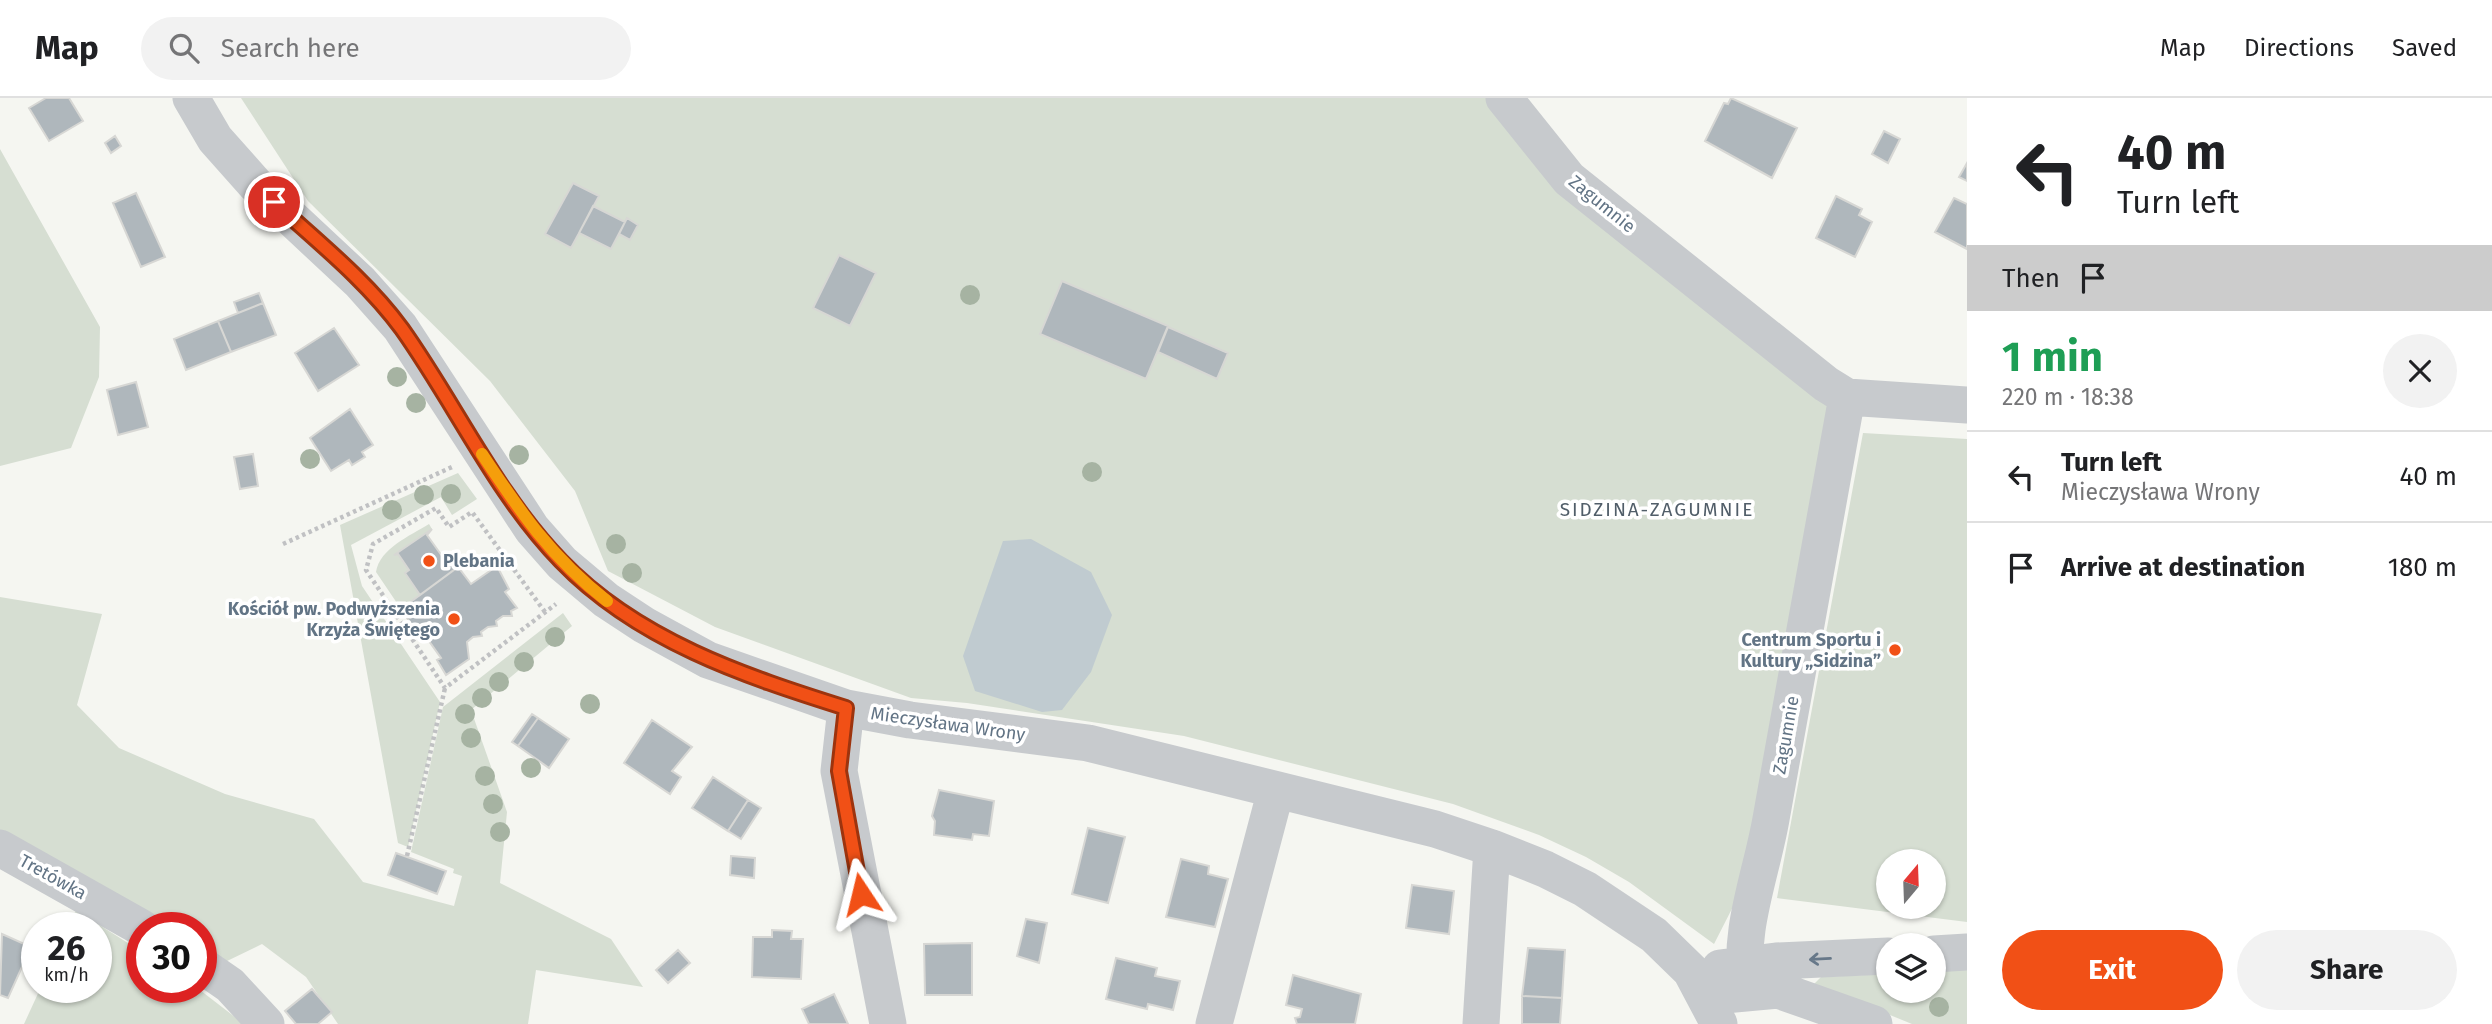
<!DOCTYPE html>
<html lang="en">
<head>
<meta charset="utf-8">
<style>
  :root { --surface:#fff; --page:#f2f2f2; --text:#202124; --muted:#757577; --line:#e0e0e0; --accent:#f15016 }
  body { margin:0; font-family:"Fira Sans",sans-serif; background:var(--page); color:var(--text); height:100vh; display:flex; flex-direction:column; font-size:26px; white-space:nowrap }
  * { box-sizing:border-box; margin:0 }
  p { font-size:23px; color:var(--muted) }
  .icon { flex:none; width:38px; height:38px; fill:none; stroke:currentColor; stroke-width:2; stroke-linecap:round; stroke-linejoin:round }
  .map { position:relative; flex:1; overflow:hidden }
  .panel { display:flex; flex-direction:column; background:var(--surface); width:525px }
  .panel>* { flex:none }
  .banner { background:#fff; color:var(--text); overflow:hidden }
  .needle { width:46px; rotate:19deg }
  .buttons { position:absolute; left:1876px; top:751px; display:grid; gap:14px }
  .buttons a { display:grid; place-items:center; width:70px; height:70px; border-radius:50%; background:var(--surface); box-shadow:0 2px 5px #0004; font-size:35px }
  .speed { position:absolute; left:21px; top:814px; display:flex; gap:14px; font-size:35px; font-weight:700; text-align:center }
  .speed>* { display:grid; place-content:center; width:91px; height:91px; border-radius:50%; background:var(--surface); box-shadow:0 2px 5px #0004; line-height:1 }
  .speed small { font-size:18px; font-weight:400 }
  .speed .limit { border:10px solid #d22; background:#fff; color:#111 }
  .pin { position:absolute; display:grid; place-items:center; width:60px; height:60px; color:#fff; margin:-30px; border:4px solid #fff; border-radius:50%; box-shadow:0 2px 7px #0007 }
  .me { position:absolute; width:77px; margin:-38px; rotate:350deg; stroke-linejoin:round; filter:drop-shadow(0 0 5px #0008) }
  .turn { display:flex; align-items:center; gap:24px; height:147px; padding:0 35px; font-size:32px }
  .turn .icon { width:91px; height:91px; stroke-width:2.5 }
  .turn b { display:block; font-size:49px; line-height:60px }
  .then { display:flex; align-items:center; height:66px; padding:0 35px; background:#0003; gap:14px; font-size:26px }
  .round { display:grid; place-items:center; flex:none; width:74px; height:74px; border-radius:37px; background:var(--page) }
  .summary { display:flex; align-items:center; justify-content:space-between; height:119px; padding:0 35px }
  h1 { font-size:42px; font-weight:700; line-height:52px; color:#1e9e55 }
  .cta { display:flex; gap:14px; margin-top:auto; padding:14px 35px }
  .cta a { flex:1; height:80px; border-radius:42px; background:var(--accent); color:#fff; font-size:28px; font-weight:700; line-height:80px; text-align:center }
  .cta a+a { background:var(--page); color:var(--text) }
  ul { padding:0; list-style:none }
  li { display:flex; align-items:center; gap:21px; height:91px; padding:0 35px; border-top:2px solid var(--line) }
  li div { flex:1 }
  li b { display:block; font-size:26px }
  li em { font-style:normal }
  header { display:flex; align-items:center; gap:42px; box-sizing:border-box; height:98px; padding:0 35px; background:var(--surface); border-bottom:2px solid var(--line) }
  header strong { font-size:33px }
  nav { display:flex; gap:38px; margin-inline-start:auto; font-size:24px }
  .search { width:490px; height:63px; background:var(--page); display:flex; align-items:center; gap:18px; box-sizing:border-box; padding:0 24px; border-radius:38px; color:var(--muted); font-size:26px }
  main { display:flex; flex:1; min-height:0 }
  .map>svg:first-child { display:block }
  .green { fill:#d6ded2; fill-rule:evenodd }
  .water { fill:#c0cbd0 }
  .building { fill:#afb7bc; stroke:#d7d7d4; stroke-width:2 }
  .lines { fill:none; stroke-linecap:round; stroke-linejoin:round }
  .path { stroke:#c0c1c3; stroke-width:4.5; stroke-dasharray:3.5 3.5; stroke-linecap:butt }
  .minor { stroke:#c7cacd; stroke-width:37 }
  .tree { fill:#a6b3a2 }
  .oneway { stroke:#677889 }
  .route-casing { stroke:#9d340e; stroke-width:18 }
  .route { stroke:#f15016; stroke-width:12 }
  .slow { stroke:#f59e0b; stroke-width:12 }
  .poi-dot { fill:#f15016; stroke:#fff; stroke-width:2.5 }
  .labels { text-anchor:middle; stroke-width:7; stroke-linejoin:round; paint-order:stroke }
  .street-label { font-size:18px; fill:#627485; stroke:#fff }
  .poi-label { font-size:18px; font-weight:bold; fill:#627485; stroke:#fff; text-anchor:end }
  .neighbourhood-label { font-size:19px; letter-spacing:2px; fill:#515e69; stroke:#fff }
</style>
</head>
<body>
<header>
<strong>Map</strong>
<div class="search"><svg class="icon" aria-label="search" viewBox="0 0 24 24"><circle cx="10" cy="10" r="6"/><path d="M15 15l6 6"/></svg>Search here</div>
<nav><a>Map</a><a>Directions</a><a>Saved</a></nav>
</header>
<main>
<div class="map">
<svg width="1967" height="926" viewBox="0 0 1967 926">
  <rect width="100%" height="100%" fill="#f5f6f1"/>
  <path class="green" d="M241,0H1494L1835,313L1741,793L1714,846L1629,784L1586,759L1539,737L1453,706L1184,638L967,605L911,600L715,529L608,473L575,393L490,283L308,103Z
    M0,51L100,229L99,279L71,350L0,368Z
    M1863,335L1967,341V824L1777,800ZM1888,763H1934V808H1888Z
    M458,375L477,401L452,417L441,399L351,447L362,488L440,604L408,749L398,745L340,427Z
    M429,426L432,431L394,457L398,456L409,472L405,476L420,497L401,511L376,474C380,450 410,438 429,426Z
    M0,499L102,516L77,607L119,650L225,696L314,721L363,784L454,808L462,778L453,775L454,771L411,754L443,609L563,515L572,528L471,612L507,714L500,785L611,841L643,889L536,872L528,926H338L306,879L262,846L225,864L201,850V830L167,829L0,736Z
    M76,812L142,854V889H196L244,926H24L41,889H96V830L68,829Z
    M1967,871V926H1912L1814,886L1821,879L1888,876V892H1934V873Z"/>
  <path class="water" d="M1031,441L1091,474L1112,517L1091,574L1062,612L1042,614L975,593L963,558L1003,443Z"/>
  <path class="building" d="M46,0H69L83,23L49,43L29,10Z
    M1731,0L1797,30L1772,80L1705,43L1724,5L1728,6Z
    M1884,33L1900,41L1888,65L1872,56Z
    M115,38L121,48L111,55L105,45Z
    M1967,65V83L1959,79Z
    M573,85L599,98L571,150L545,136Z
    M136,95L165,159L141,169L113,105Z
    M1836,98L1862,111L1859,117L1872,124L1855,159L1816,140Z
    M1954,100L1967,106V151L1935,134Z
    M593,108L625,124L611,151L579,135Z
    M627,120L638,127L630,142L619,136Z
    M839,157L876,175L850,228L813,210Z
    M1062,183L1168,228L1146,281L1040,236Z
    M259,195L263,205L238,215L234,204Z
    M263,205L276,237L231,254L218,223Z
    M218,223L231,254L186,272L174,241Z
    M1168,229L1228,255L1217,281L1158,254Z
    M334,230L359,267L318,293L295,255Z
    M136,284L148,329L118,337L107,292Z
    M350,311L373,347L362,354L365,359L352,367L349,362L331,373L310,340Z
    M253,356L258,388L240,391L234,359Z
    M432,431L427,437L442,458L448,454L458,469L420,497L405,475L409,472L398,456L394,457Z
    M497,468L509,491L505,494L517,510L511,513L512,518H503L496,523L497,528L488,529L481,534L482,538L473,539L467,544L469,561L446,577L437,562L441,560L426,539L422,542L401,511L458,469L471,486Z
    M532,616L538,620L518,648L512,644Z
    M538,620L569,641L549,670L518,648Z
    M652,622L692,649L672,673L681,679L670,696L624,665Z
    M713,679L748,702L728,733L692,710Z
    M939,692L994,703L989,738L973,736L972,742L934,737L935,723L932,718Z
    M748,702L761,710L741,741L728,733Z
    M1088,730L1125,739L1108,805L1072,796Z
    M396,755L446,773L437,796L388,777Z
    M731,758L755,760L754,780L730,777Z
    M1181,761L1209,768L1208,776L1228,781L1215,829L1166,819Z
    M1412,787L1454,793L1449,836L1406,830Z
    M1026,821L1047,825L1039,865L1017,858Z
    M772,832L792,833L791,841H803L801,881L752,879L753,839H772Z
    M2,836L31,849L8,900L0,897Z
    M972,845V897H925L924,846Z
    M1528,850L1565,852L1562,900L1522,898Z
    M678,852L690,865L668,885L656,872Z
    M1116,860L1157,870L1155,878L1180,883L1173,912L1148,906L1147,911L1106,901Z
    M1293,877L1361,896L1355,926H1297L1295,920L1300,919L1302,911L1286,907Z
    M312,891L332,914L318,926H296L285,913Z
    M834,896L848,926H809L802,911Z
    M1522,898L1562,900L1560,926H1522Z"/>
  <g class="lines">
    <path class="path" d="M283,446L452,369
      M545,514L472,414L449,429L436,410L373,446L366,472L445,590L556,506
      M407,758L445,590"/>
    <path class="minor" d="M191,0L215,41L255,86L360,184L400,229L532,431L562,465L606,502L644,527L708,562L846,610L910,622L1088,645L1435,731L1492,750L1545,771L1585,791L1654,837L1691,873L1719,926
      M1504,0L1569,81L1826,286L1847,299C1822,439 1796,580 1771,721C1761,778 1737,834 1747,892
      M1847,299L1967,307
      M846,610L839,673L888,926
      M0,750L142,830
      M1934,856L1967,854
      M201,867L230,887L266,926
      M1720,870L1776,863L1888,858
      M1724,897L1778,892L1874,926
      M1214,926L1276,692
      M1481,926L1492,750"/>
  </g>
  <g class="tree">
    <circle cx="970" cy="197" r="10"/>
    <circle cx="397" cy="279" r="10"/>
    <circle cx="416" cy="305" r="10"/>
    <circle cx="519" cy="357" r="10"/>
    <circle cx="310" cy="361" r="10"/>
    <circle cx="1092" cy="374" r="10"/>
    <circle cx="451" cy="396" r="10"/>
    <circle cx="424" cy="397" r="10"/>
    <circle cx="392" cy="412" r="10"/>
    <circle cx="616" cy="446" r="10"/>
    <circle cx="632" cy="475" r="10"/>
    <circle cx="555" cy="539" r="10"/>
    <circle cx="524" cy="564" r="10"/>
    <circle cx="499" cy="584" r="10"/>
    <circle cx="482" cy="600" r="10"/>
    <circle cx="590" cy="606" r="10"/>
    <circle cx="465" cy="616" r="10"/>
    <circle cx="471" cy="640" r="10"/>
    <circle cx="531" cy="670" r="10"/>
    <circle cx="485" cy="678" r="10"/>
    <circle cx="493" cy="706" r="10"/>
    <circle cx="500" cy="734" r="10"/>
    <circle cx="1939" cy="909" r="10"/>
  </g>
  <defs><path id="oneway-shaft" d="M-6 0H5M1.5-3L5.5 0L1.5 3" fill="none" stroke-width="1.6" stroke-linecap="round" stroke-linejoin="round" transform="scale(1.75)"/></defs>
  <use class="oneway" href="#oneway-shaft" transform="translate(1820 861) rotate(177)"/>
  <g class="lines">
    <g class="route-casing">
      <path id="route" d="M274,104C318,144 367,183 402,231C456,307 496,396 561,463C637,542 744,578 846,610L839,673L861,796"/>
    </g>
    <use href="#route" class="route"/>
    <path class="slow" d="M482,356C521,415 551,459 607,503"/>
  </g>
  <g class="poi-dot">
    <circle cx="429" cy="463" r="7"/>
    <circle cx="454" cy="521" r="7"/>
    <circle cx="1895" cy="552" r="7"/>
  </g>
  <g class="labels">
    <g class="street-label">
      <text transform="translate(1602 106) rotate(39)" y="6">Zagumnie</text>
      <text transform="translate(948 626) rotate(8)" y="6">Mieczysława Wrony</text>
      <text transform="translate(1786 637) rotate(-80)" y="6">Zagumnie</text>
      <text transform="translate(53 779) rotate(29)" y="6">Tretówka</text>
    </g>
    <g class="poi-label">
      <text x="443" y="469" text-anchor="start">Plebania</text>
      <text x="440" y="517">Kościół pw. Podwyższenia<tspan x="440" dy="21">Krzyża Świętego</tspan></text>
      <text x="1881" y="548">Centrum Sportu i<tspan x="1881" dy="21">Kultury „Sidzina”</tspan></text>
    </g>
    <g class="neighbourhood-label">
      <text x="1657" y="418">SIDZINA-ZAGUMNIE</text>
    </g>
  </g>
</svg>
<div class="buttons">
<a><svg class="needle" viewBox="-14 -14 28 28"><path d="M0-13l5 13h-10z" fill="#e53935"/><path d="M0 13l5-13h-10z" fill="#757577"/></svg></a>
<a><svg class="icon" aria-label="layers" viewBox="0 0 24 24"><path d="M12 4l9 5-9 5-9-5zM3 14l9 5 9-5"/></svg></a>
</div>
<div class="speed"><div>26<small>km/h</small></div><div class="limit">30</div></div>
<div class="pin" style="left:274px;top:104px;background:#d93025"><svg class="icon" aria-label="arrive" viewBox="0 0 24 24"><path d="M6 21V4h12l-3 4 3 4H6"/></svg></div>
<svg class="me" style="left:861px;top:796px" viewBox="-20 -20 40 40"><path d="M0-17L14 15 0 8-14 15z" fill="#f15016" stroke="#fff" stroke-width="4"/></svg>
</div>
<section class="panel">
<div class="banner">
<div class="turn"><svg class="icon" aria-label="left" viewBox="0 0 24 24"><path d="M17 20v-9H6M10 6l-5 5 5 5"/></svg><div><b>40 m</b>Turn left</div></div>
<div class="then">Then<svg class="icon" aria-label="arrive" viewBox="0 0 24 24"><path d="M6 21V4h12l-3 4 3 4H6"/></svg></div>
</div>
<div class="summary"><div><h1>1 min</h1><p>220 m · 18:38</p></div><a class="round"><svg class="icon" aria-label="close" viewBox="0 0 24 24"><path d="M6 6l12 12M18 6L6 18"/></svg></a></div>
<ul>
<li><svg class="icon" aria-label="left" viewBox="0 0 24 24"><path d="M17 20v-9H6M10 6l-5 5 5 5"/></svg><div><b>Turn left</b><p>Mieczysława Wrony</p></div><em>40 m</em></li>
<li><svg class="icon" aria-label="arrive" viewBox="0 0 24 24"><path d="M6 21V4h12l-3 4 3 4H6"/></svg><div><b>Arrive at destination</b></div><em>180 m</em></li>
</ul>
<div class="cta"><a>Exit</a><a>Share</a></div>
</section>
</main>
</body>
</html>
